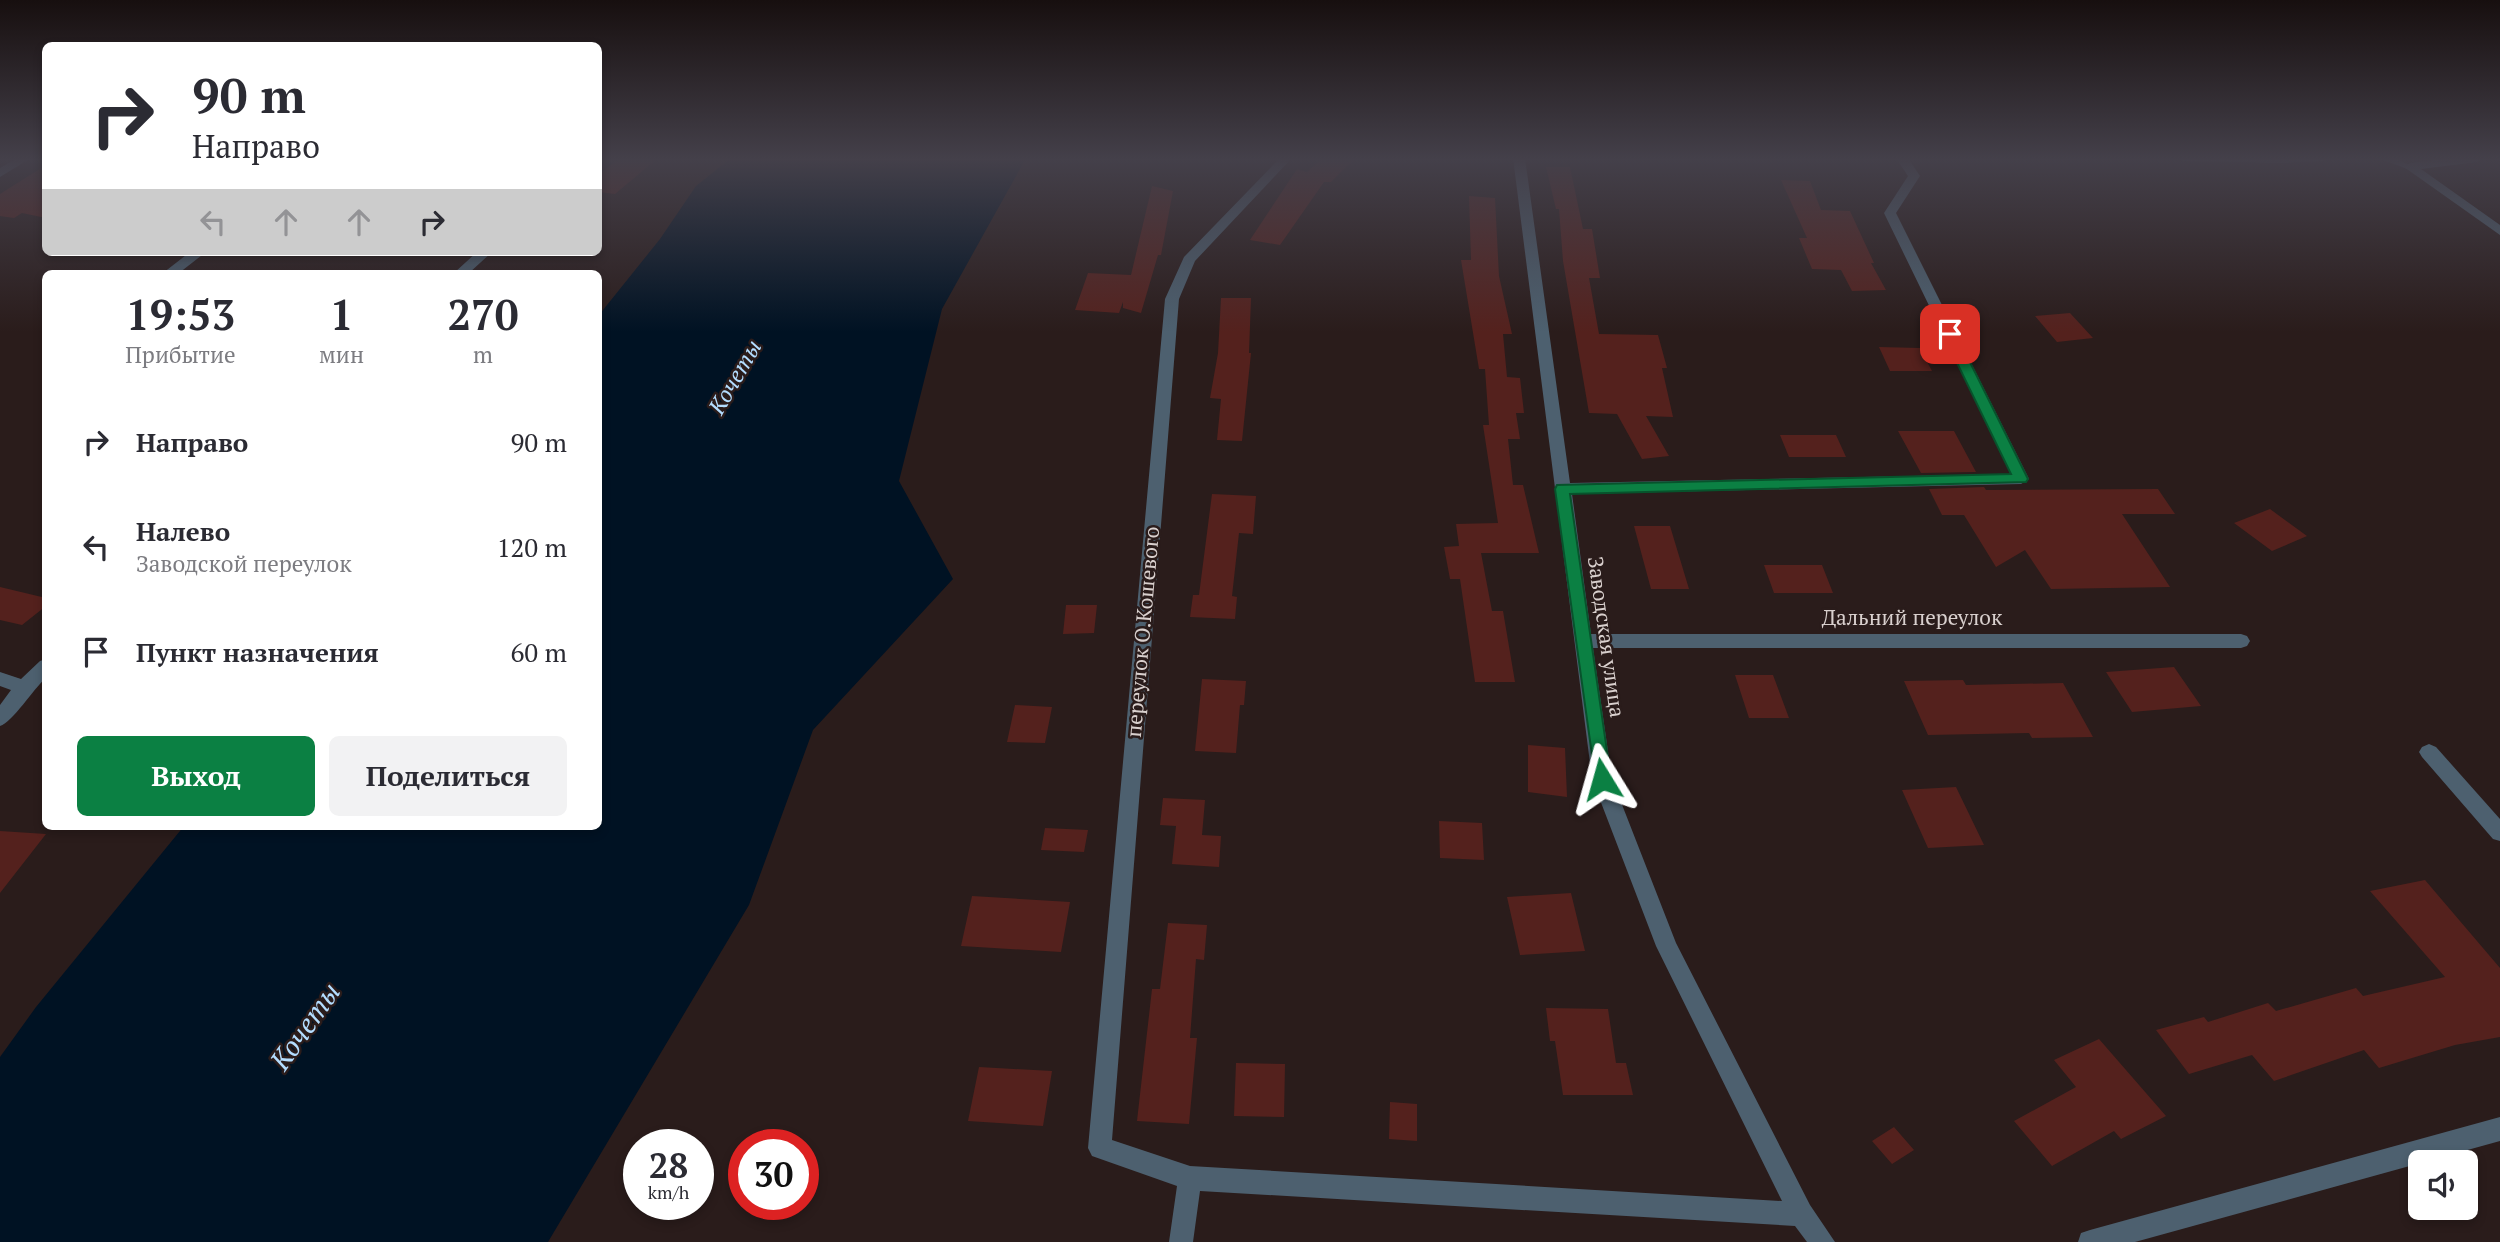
<!DOCTYPE html>
<html lang="ru">
<head>
<meta charset="utf-8">
<style>
  :root { --surface:#fff; --page:#f2f2f3; --text:#2b2b33; --muted:#7c7c81; --accent:#0b8043 }
  body { margin:0; font-family:"PT Serif",serif; background:var(--page); color:var(--text); height:100vh; display:flex; flex-direction:column; font-size:26px; white-space:nowrap }
  * { box-sizing:border-box; margin:0 }
  p { font-size:23px; color:var(--muted) }
  .icon { flex:none; width:38px; height:38px; fill:none; stroke:currentColor; stroke-width:2; stroke-linecap:round; stroke-linejoin:round }
  .map { position:relative; flex:1; overflow:hidden }
  .details { position:absolute; left:42px; top:270px; width:560px; height:560px; display:flex; flex-direction:column; background:var(--surface); border-radius:10px; box-shadow:0 4px 10px #0003 }
  .details>* { flex:none }
  .banner { position:absolute; left:42px; top:42px; width:560px; height:214px; border-radius:10px; box-shadow:0 4px 10px #0003; background:#fff; color:var(--text); overflow:hidden }
  .tools { position:absolute; left:2408px; top:1150px; display:grid; gap:14px }
  .tools a { display:grid; place-items:center; width:70px; height:70px; border-radius:10px; background:var(--surface); box-shadow:0 4px 10px #0003; font-size:35px }
  .speed { position:absolute; left:623px; top:1129px; display:flex; gap:14px; font-size:35px; font-weight:700; text-align:center }
  .speed>* { display:grid; place-content:center; width:91px; height:91px; border-radius:50%; background:var(--surface); box-shadow:0 4px 10px #0003; line-height:1 }
  .speed small { font-size:18px; font-weight:400 }
  .speed .limit { border:10px solid #d22; background:#fff; color:#111 }
  .pin { position:absolute; display:grid; place-items:center; width:60px; height:60px; color:#fff; margin:-30px; border-radius:14px; box-shadow:0 4px 10px #0006 }
  .me { position:absolute; width:77px; margin:-38px; rotate:352deg; stroke-linejoin:round; filter:drop-shadow(0 0 5px #0008) }
  .turn { display:flex; align-items:center; gap:24px; height:147px; padding:0 35px; font-size:32px }
  .turn .icon { width:91px; height:91px; stroke-width:2.5 }
  .turn b { display:block; font-size:49px; line-height:60px }
  .lanes { display:flex; align-items:center; height:66px; padding:0 35px; background:#0003; justify-content:center; gap:35px; direction:ltr }
  .lanes .off { opacity:.35 }
  .eta { display:flex; justify-content:space-evenly; align-items:center; height:119px; text-align:center }
  .eta b { font-size:42px; font-weight:700; line-height:49px }
  .action { display:flex; gap:14px; margin-top:auto; padding:14px 35px }
  .action a { flex:1; height:80px; border-radius:10px; background:var(--accent); color:#fff; font-size:28px; font-weight:700; line-height:80px; text-align:center }
  .action a+a { background:var(--page); color:var(--text) }
  ul { padding:0; list-style:none }
  li { display:flex; align-items:center; gap:21px; height:105px; padding:0 35px }
  li div { flex:1 }
  li b { display:block; font-size:26px }
  li em { font-style:normal }
  .map>svg:first-child { display:block }
  .water { fill:#001223 }
  .building { fill:#54211d }
  .lines { fill:none; stroke-linecap:round; stroke-linejoin:round }
  .service { fill:#4d606f; fill-rule:evenodd }
  .minor { fill:#4d606f; fill-rule:evenodd }
  .route { fill:#0b8043; stroke:#07532c; stroke-width:2 }
  .labels { text-anchor:middle; stroke-width:5; stroke-linejoin:round; paint-order:stroke }
  .street-label { font-size:21px; fill:#d9d0ce; stroke:#2a1c1b }
  .water-label { font-size:23px; font-style:italic; fill:#b4ddff; stroke:#2a1c1b }
  .near-water-label { font-size:28px; font-style:italic; fill:#b4ddff; stroke:#2a1c1b }
</style>
</head>
<body>
<div class="map">
<svg width="2500" height="1242" viewBox="0 0 2500 1242">
  <rect width="100%" height="100%" fill="#2a1c1b"/>
  <path class="water" d="M731,158H1026L942,309L899,481L953,579L813,730L749,905L548,1242H0V1057L36,1007L184,826H598L599,315L660,239L696,186Z"/>
  <path class="building" d="M620,158H658L615,194L598,192V175Z
    M1322,158H1355L1331,182H1324L1280,245L1250,240L1297,169L1307,172Z
    M46,165V218L22,213L14,218L0,216V194Z
    M1546,167H1570L1583,229H1592L1600,278H1589L1599,334L1658,335L1667,368H1662L1673,417L1646,416L1669,456L1642,459L1617,414L1589,413L1563,261L1559,209H1556Z
    M1781,180L1810,181L1821,210L1850,211L1874,263H1871L1886,290L1852,291L1841,270L1812,269L1799,238H1807Z
    M1152,186L1173,191L1161,255H1158L1141,313L1123,308V302L1119,313L1075,310L1088,273L1131,275Z
    M1469,196L1495,198L1499,276L1512,334H1503L1507,377L1520,378L1524,413H1516L1520,439H1508L1513,485H1523L1539,553H1481L1492,611H1503L1515,682H1475L1460,579H1450L1444,547L1459,546L1456,524L1498,523L1483,425H1489L1485,369H1479L1461,260H1471Z
    M1221,298H1251L1249,353H1251L1242,441L1217,440L1221,399L1210,398L1218,353Z
    M2070,313L2093,338L2057,342L2035,316Z
    M1879,347L1920,348L1932,371H1890Z
    M1898,431H1954L1976,472L1921,473Z
    M1780,435H1836L1846,457H1789Z
    M1984,487L1986,490L2158,489L2175,514H2122L2170,587L2051,589L2025,550L1996,567L1964,515H1942L1929,489Z
    M1212,494L1256,496L1253,534L1239,533L1232,596L1237,597L1235,619L1190,617L1193,595H1199Z
    M2270,509L2307,536L2272,551L2234,523Z
    M1634,526H1670L1689,589H1651Z
    M1764,565H1822L1833,593H1774Z
    M0,587L46,598V606L22,625L0,620Z
    M1066,605H1097L1094,633L1063,634Z
    M2174,667L2201,706L2132,712L2106,672Z
    M1735,675H1773L1789,718H1749Z
    M1202,679L1246,681L1244,705H1240L1236,753L1195,751Z
    M1963,680L1966,685L2063,683L2093,737L2032,738L2029,733L1928,735L1904,681Z
    M1015,705L1052,707L1045,743L1007,742Z
    M1528,745L1565,748L1567,797L1528,792Z
    M1956,787L1984,845L1928,848L1902,790Z
    M1163,798L1205,800L1202,835L1221,836L1219,867L1172,864L1176,826L1160,825Z
    M1439,821L1482,823L1484,860L1440,858Z
    M1045,828L1088,830L1084,852L1041,850Z
    M0,831L46,834L0,893Z
    M2425,880L2500,968V1037L2455,1045L2379,1068L2364,1050L2274,1081L2252,1055L2189,1074L2156,1030L2204,1017L2208,1022L2268,1003L2276,1011L2356,988L2363,996L2445,977L2370,891Z
    M1571,893L1585,951L1520,955L1507,897Z
    M972,896L1070,902L1061,952L961,946Z
    M1168,923L1207,925L1204,960L1196,959L1190,1038H1197L1189,1124L1137,1121L1152,989H1160Z
    M1546,1008L1608,1009L1616,1063H1626L1633,1095H1563L1555,1041H1550Z
    M2099,1039L2166,1116L2121,1139L2114,1131L2052,1166L2014,1121L2076,1087L2054,1060Z
    M1236,1063L1285,1064L1284,1117L1234,1116Z
    M979,1067L1052,1071L1043,1126L968,1121Z
    M1390,1102L1417,1104V1141L1389,1139Z
    M1894,1127L1914,1150L1892,1164L1872,1141Z"/>
  <g class="lines">
    <path class="service" d="M2179,158H2328L2323,161L2282,163L2184,161Z
      M2378,158H2393L2415,167L2410,170Z"/>
    <path class="minor" d="M17,158H31L0,177V168Z
      M1280,158H1292L1195,261L1179,299L1112,1140L1190,1166L1782,1201L1656,946L1592,779L1513,158H1525L1570,483L2011,474L1884,213L1908,176L1896,158H1908L1920,176L1896,213L2029,479L2021,484L1572,494L1591,634H2241L2247,636L2250,641L2247,646L2241,648H1593L1612,779L1676,943L1810,1205L1835,1242H1807L1795,1226L1200,1191L1193,1242H1169L1177,1186L1092,1156L1088,1148L1165,299L1184,257Z
      M2452,158H2483L2477,162L2421,169L2500,225V235L2404,167L2410,163Z
      M190,252H206L179,273H163Z
      M477,252H492L469,273H454Z
      M46,659V678C33,689 13,722 0,726V705L11,690L0,686V672L21,679L40,661Z
      M2429,744L2436,747L2500,819V841L2493,839L2422,757L2419,752L2422,747Z
      M2500,1117V1141L2135,1242H2078L2081,1233L2090,1230Z"/>
  </g>
  <linearGradient id="sky" x2="0" y2="1"><stop stop-color="#170f0f"/><stop offset="0.48" stop-color="#44404a"/><stop offset="1" stop-color="#44404a" stop-opacity="0"/></linearGradient>
  <rect width="2500" height="332" fill="url(#sky)"/>
  <path class="route" d="M1950,330L1956,334L2028,479L2026,482L1570,494L1611,779L1608,784L1602,786L1596,784L1555,489L1557,485L2011,474L1943,334Z"/>
  <g class="labels">
    <g class="street-label">
      <text x="1912" y="625">Дальний переулок</text>
      <text transform="translate(1143 632) rotate(-85)" y="7">переулок О.Кошевого</text>
      <text transform="translate(1606 637) rotate(82)" y="7">Заводская улица</text>
    </g>
    <g class="water-label">
      <text transform="translate(735 377) rotate(-60)" y="8">Кочеты</text>
    </g>
    <g class="near-water-label">
      <text transform="translate(305 1026) rotate(-55)" y="10">Кочеты</text>
    </g>
  </g>
</svg>
<div class="tools">
<a><svg class="icon" aria-label="sound" viewBox="0 0 24 24"><path d="M4 9h4l5-4v14l-5-4H4zM17 9q2 3 0 6"/></svg></a>
</div>
<div class="speed"><div>28<small>km/h</small></div><div class="limit">30</div></div>
<div class="pin" style="left:1950px;top:334px;background:#d93025"><svg class="icon" aria-label="arrive" viewBox="0 0 24 24"><path d="M6 21V4h12l-3 4 3 4H6"/></svg></div>
<svg class="me" style="left:1602px;top:779px" viewBox="-20 -20 40 40"><path d="M0-17L14 15 0 8-14 15z" fill="#0b8043" stroke="#fff" stroke-width="4"/></svg>
<div class="banner">
<div class="turn"><svg class="icon" aria-label="right" viewBox="0 0 24 24"><path d="M7 20v-9h11M14 6l5 5-5 5"/></svg><div><b>90 m</b>Направо</div></div>
<div class="lanes"><svg class="icon off" aria-label="left" viewBox="0 0 24 24"><path d="M17 20v-9H6M10 6l-5 5 5 5"/></svg><svg class="icon off" aria-label="ahead" viewBox="0 0 24 24"><path d="M12 20V5M6 11l6-6 6 6"/></svg><svg class="icon off" aria-label="ahead" viewBox="0 0 24 24"><path d="M12 20V5M6 11l6-6 6 6"/></svg><svg class="icon" aria-label="right" viewBox="0 0 24 24"><path d="M7 20v-9h11M14 6l5 5-5 5"/></svg></div>
</div>
<section class="details">
<div class="eta">
<div><b>19:53</b><p>Прибытие</p></div>
<div><b>1</b><p>мин</p></div>
<div><b>270</b><p>m</p></div>
</div>
<ul>
<li><svg class="icon" aria-label="right" viewBox="0 0 24 24"><path d="M7 20v-9h11M14 6l5 5-5 5"/></svg><div><b>Направо</b></div><em>90 m</em></li>
<li><svg class="icon" aria-label="left" viewBox="0 0 24 24"><path d="M17 20v-9H6M10 6l-5 5 5 5"/></svg><div><b>Налево</b><p>Заводской переулок</p></div><em>120 m</em></li>
<li><svg class="icon" aria-label="arrive" viewBox="0 0 24 24"><path d="M6 21V4h12l-3 4 3 4H6"/></svg><div><b>Пункт назначения</b></div><em>60 m</em></li>
</ul>
<div class="action"><a>Выход</a><a>Поделиться</a></div>
</section>
</div>
</body>
</html>
